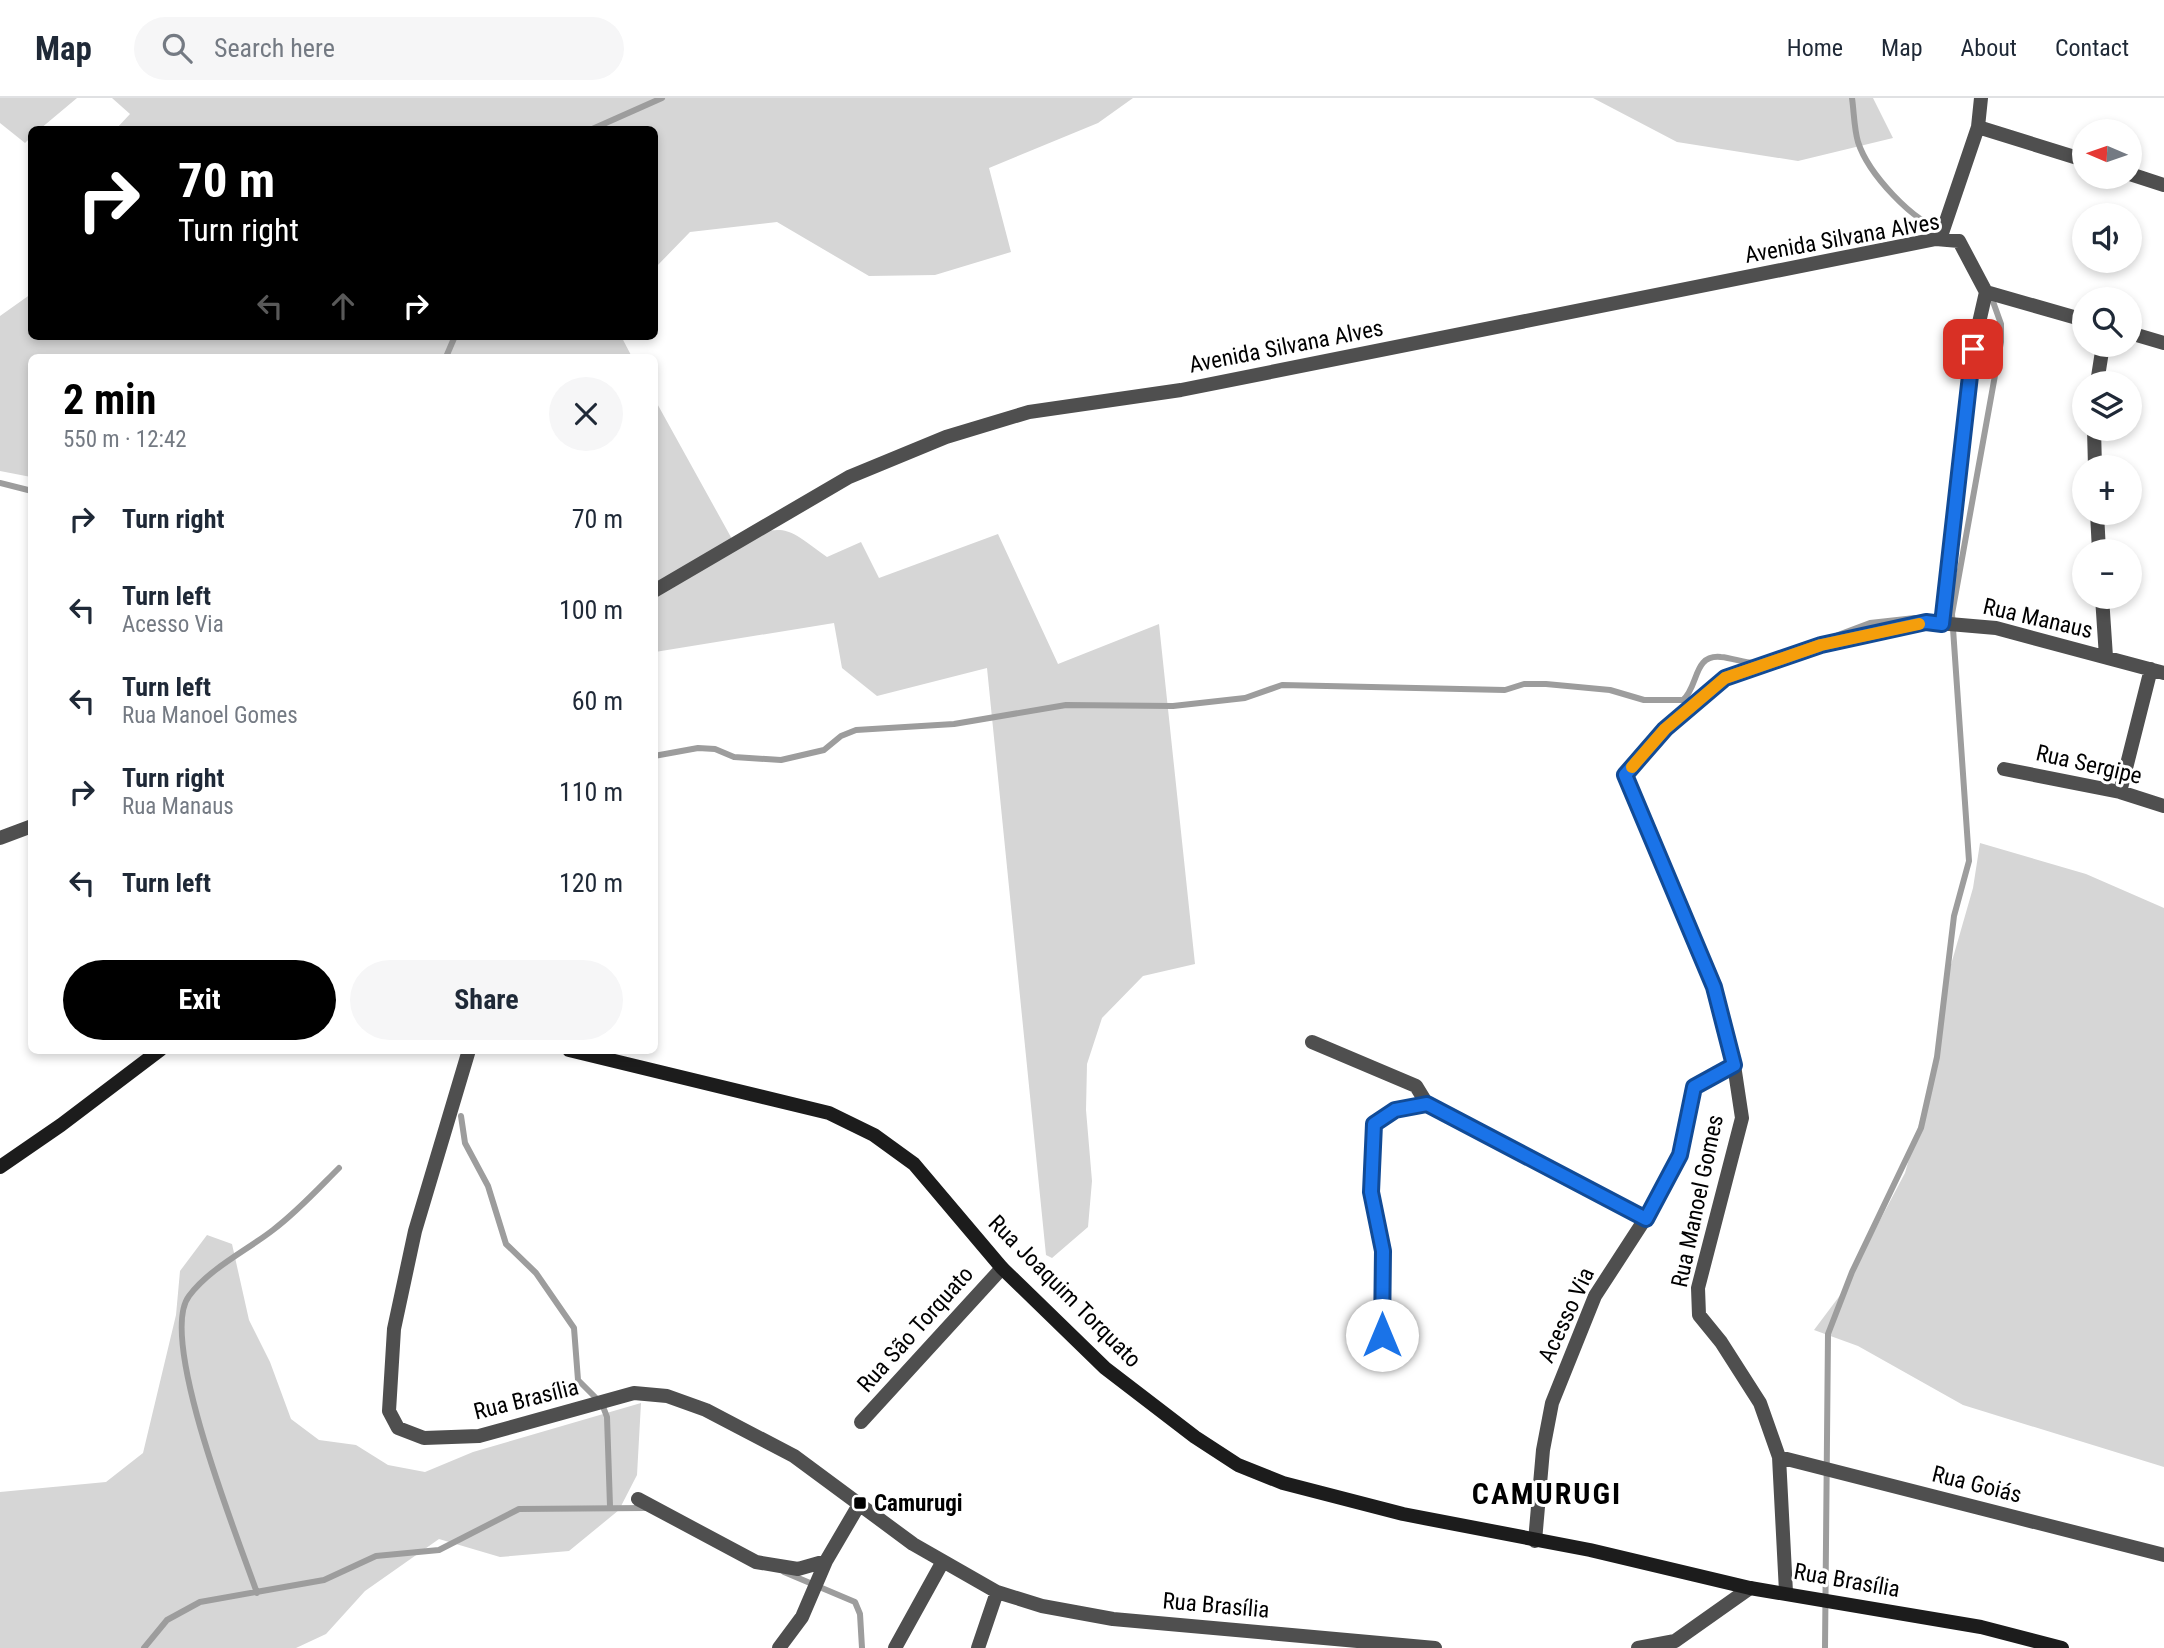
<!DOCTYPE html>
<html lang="en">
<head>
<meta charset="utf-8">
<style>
  :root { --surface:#fff; --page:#f6f6f7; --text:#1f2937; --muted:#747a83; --line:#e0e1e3; --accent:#000 }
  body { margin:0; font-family:"Roboto Condensed",sans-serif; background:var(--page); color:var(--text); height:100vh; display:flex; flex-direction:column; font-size:26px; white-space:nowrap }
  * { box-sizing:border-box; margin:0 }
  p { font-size:23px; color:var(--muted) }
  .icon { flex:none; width:38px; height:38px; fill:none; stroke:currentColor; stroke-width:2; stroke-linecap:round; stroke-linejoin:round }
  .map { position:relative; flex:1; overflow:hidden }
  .side { position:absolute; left:28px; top:256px; width:630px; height:700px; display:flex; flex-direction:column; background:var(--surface); border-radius:10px; box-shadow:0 4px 10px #0003 }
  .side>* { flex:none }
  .banner { position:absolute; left:28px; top:28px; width:630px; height:214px; border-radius:10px; box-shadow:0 4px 10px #0003; background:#000; color:#fff; overflow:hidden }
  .needle { width:46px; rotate:272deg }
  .tools { position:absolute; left:2072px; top:21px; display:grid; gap:14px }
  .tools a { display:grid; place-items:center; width:70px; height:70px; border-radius:50%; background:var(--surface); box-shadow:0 4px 10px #0003; font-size:35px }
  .pin { position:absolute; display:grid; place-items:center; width:60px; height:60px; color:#fff; margin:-30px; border-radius:14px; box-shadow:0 4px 10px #0006 }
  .me { position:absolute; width:77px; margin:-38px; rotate:0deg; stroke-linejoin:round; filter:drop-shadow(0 0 5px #0008) }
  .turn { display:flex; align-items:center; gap:24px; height:147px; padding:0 35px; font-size:32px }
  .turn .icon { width:91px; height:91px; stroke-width:2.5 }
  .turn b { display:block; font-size:49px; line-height:60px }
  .lanes { display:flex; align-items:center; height:66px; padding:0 35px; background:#0003; justify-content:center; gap:35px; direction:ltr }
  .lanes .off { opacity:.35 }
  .round { display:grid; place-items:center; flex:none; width:74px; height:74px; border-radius:37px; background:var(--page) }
  .summary { display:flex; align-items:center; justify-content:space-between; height:119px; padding:0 35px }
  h1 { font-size:42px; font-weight:700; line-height:52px; color:var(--accent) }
  .cta { display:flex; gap:14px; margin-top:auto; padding:14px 35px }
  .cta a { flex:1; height:80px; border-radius:42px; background:var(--accent); color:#fff; font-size:28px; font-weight:700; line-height:80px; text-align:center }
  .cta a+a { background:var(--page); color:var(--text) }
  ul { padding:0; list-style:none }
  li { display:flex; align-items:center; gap:21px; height:91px; padding:0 35px }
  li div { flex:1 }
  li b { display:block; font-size:26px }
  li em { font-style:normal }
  header { display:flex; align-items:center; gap:42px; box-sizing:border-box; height:98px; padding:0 35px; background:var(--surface); border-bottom:2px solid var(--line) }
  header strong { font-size:33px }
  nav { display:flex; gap:38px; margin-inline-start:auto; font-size:24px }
  .search { width:490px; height:63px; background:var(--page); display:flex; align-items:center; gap:18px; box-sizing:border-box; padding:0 24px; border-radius:38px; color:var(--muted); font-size:26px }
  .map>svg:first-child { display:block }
  .green { fill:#d6d6d6 }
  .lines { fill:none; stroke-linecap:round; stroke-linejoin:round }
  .stream { stroke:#9d9d9d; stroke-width:6 }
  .street { stroke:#4f4f4f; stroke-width:14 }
  .secondary { stroke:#1c1c1c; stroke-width:14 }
  .route-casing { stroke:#114b97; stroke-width:18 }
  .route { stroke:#1a73e8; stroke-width:12 }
  .slow { stroke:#f59e0b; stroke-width:12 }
  .poi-dot { fill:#000; stroke:#fff; stroke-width:2.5 }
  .labels { text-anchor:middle; stroke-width:6; stroke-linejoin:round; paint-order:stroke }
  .street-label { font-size:23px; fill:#000; stroke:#fff }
  .poi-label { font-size:23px; font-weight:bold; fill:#000; stroke:#fff; text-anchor:start }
  .district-label { font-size:30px; font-weight:bold; letter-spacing:2px; fill:#000; stroke:#fff }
</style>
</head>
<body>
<header>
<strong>Map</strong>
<div class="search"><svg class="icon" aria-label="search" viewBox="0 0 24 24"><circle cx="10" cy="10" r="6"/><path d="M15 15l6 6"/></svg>Search here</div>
<nav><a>Home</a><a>Map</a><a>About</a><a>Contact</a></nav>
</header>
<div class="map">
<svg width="2164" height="1550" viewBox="0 0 2164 1550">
  <rect width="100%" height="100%" fill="#fff"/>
  <path class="green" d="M0,0H77L40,31L32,32L31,39L25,45L0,25Z
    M112,0H1133L1098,25L989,70L1011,154L935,177L869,178L777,124L690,134L655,170L654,32L116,31L130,16Z
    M1593,0H1873L1893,40L1798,63L1677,44Z
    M31,196L32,238H621L632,259H32L31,379L0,373V218Z
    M654,300L732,441C788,428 781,425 827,459L861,444L879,480L998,436L1058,566L1159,526L1195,866L1143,878L1102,920L1087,966L1086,1012L1092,1083L1088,1129L1052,1160L1046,1157L987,570L877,598L842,570L834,525L655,554Z
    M1980,745L2086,776L2164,810V1369L1963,1307L1858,1248L1814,1232L1841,1196L1905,1075L1925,1005L1939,937L1944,891L1973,790Z
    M207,1137L232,1146L249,1222L270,1264L291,1321L319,1342L356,1347L388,1367L425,1374L473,1354L641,1305L637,1377L619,1412L569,1453L500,1459L439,1441L365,1493L326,1536L296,1550H0V1394L106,1384L143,1355L176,1217L180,1173Z"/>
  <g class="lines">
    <path class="stream" d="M1852,0C1854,14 1854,30 1858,44C1868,75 1913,125 1944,132
      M590,32L662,0
      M446,259L455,238
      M0,385L32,393
      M1838,537L1870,525L1915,520
      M654,658L698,650L715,651L734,659L781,662L824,652L841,638L856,632L954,626L1066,607L1173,608L1245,600L1282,587L1505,592L1524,586H1546L1610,592L1644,602H1683C1699,588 1693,556 1721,559C1733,560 1743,565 1755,565
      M461,1018L465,1045L488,1088L506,1146L536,1175L574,1230L578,1282L602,1306L607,1319L610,1408
      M784,1474L855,1504L860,1516L862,1550
      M257,1495C239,1443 157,1240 189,1198C210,1170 246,1153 273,1132C297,1114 318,1091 339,1070
      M144,1550L167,1522L200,1504L324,1482L376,1458L439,1452L519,1411L645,1410
      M1825,1550L1828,1236L1852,1174L1921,1030L1937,959L1954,818L1969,763L1952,516L2001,244V226L1991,198"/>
    <path class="street" d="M1978,29L2084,62
      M2130,76L2164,87
      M1940,141L1978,29L1981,0
      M2130,235L2164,245
      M2097,285L2103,247
      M2094,331L2095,369
      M2097,415L2099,453
      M654,493L849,379L946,339L1029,314L1181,292L1936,141L1959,143L1986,194L2084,222
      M2102,499L2106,559
      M1942,526L1973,251L1986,194
      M2004,671L2120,694L2164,708
      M2120,694L2151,571
      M0,740L32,728
      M1312,944L1416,988L1427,1006L1645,1121
      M469,952L415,1133L394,1231L389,1313L398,1330L424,1340L479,1338L634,1295L667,1298L706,1312L794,1358L913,1446L997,1494L1042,1508L1113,1521L1435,1550
      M1382,1237L1383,1153L1371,1095L1374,1026L1395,1012L1427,1006
      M861,1324L1002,1170
      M1779,1359L2164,1457
      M638,1401L756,1464L798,1471L826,1463
      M1535,1443L1543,1352L1552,1305L1595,1198L1645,1121L1680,1057L1694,989L1734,967
      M1786,1494L1779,1359L1760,1305L1721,1244L1699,1217L1698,1190L1742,1020L1734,967L1714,889L1625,677L1665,631L1725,581L1821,547L1926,524L1996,530L2164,575
      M779,1550L802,1519L826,1463L860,1405
      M895,1550L942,1465
      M978,1550L997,1494
      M1638,1550L1675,1543L1750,1490"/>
    <path class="secondary" d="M569,952L829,1015L874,1037L914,1066L1002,1170L1105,1270L1195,1339L1238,1367L1283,1385L1403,1416L1590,1452L1750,1490L1981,1529L2062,1550
      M0,1069L61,1027L160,952"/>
  </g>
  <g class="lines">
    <g class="route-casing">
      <path id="route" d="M1382,1237L1383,1153L1371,1094L1374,1026L1395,1012L1427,1006L1646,1121L1680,1057L1694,989L1734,967L1714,889L1625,677L1665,631L1725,580L1821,547L1926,524L1942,526L1973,251"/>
    </g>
    <use href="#route" class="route"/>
    <path class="slow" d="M1632,669L1665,631L1725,580L1821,547L1919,526"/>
  </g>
  <rect class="poi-dot" x="853" y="1398" width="14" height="14" rx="3.5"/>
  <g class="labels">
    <g class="street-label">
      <text transform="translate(1842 140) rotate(-10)" y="8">Avenida Silvana Alves</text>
      <text transform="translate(1286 248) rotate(-11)" y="8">Avenida Silvana Alves</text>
      <text transform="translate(2038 520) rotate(13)" y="8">Rua Manaus</text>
      <text transform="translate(2089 666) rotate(13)" y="8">Rua Sergipe</text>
      <text transform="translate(1697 1103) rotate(-78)" y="8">Rua Manoel Gomes</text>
      <text transform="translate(1065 1193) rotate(45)" y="8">Rua Joaquim Torquato</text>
      <text transform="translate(1566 1217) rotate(-65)" y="8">Acesso Via</text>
      <text transform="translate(915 1231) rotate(-48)" y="8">Rua São Torquato</text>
      <text transform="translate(526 1301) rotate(-14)" y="8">Rua Brasília</text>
      <text transform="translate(1977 1386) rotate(14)" y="8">Rua Goiás</text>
      <text transform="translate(1847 1482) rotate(10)" y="8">Rua Brasília</text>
      <text transform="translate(1216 1507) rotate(5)" y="8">Rua Brasília</text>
    </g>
    <g class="poi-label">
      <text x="874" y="1413">Camurugi</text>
    </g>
    <g class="district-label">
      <text x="1547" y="1406">CAMURUGI</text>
    </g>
  </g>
</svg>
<div class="tools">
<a><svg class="needle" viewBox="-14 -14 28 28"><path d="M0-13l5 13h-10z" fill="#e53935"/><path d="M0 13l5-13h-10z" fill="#747a83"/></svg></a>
<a><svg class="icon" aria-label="sound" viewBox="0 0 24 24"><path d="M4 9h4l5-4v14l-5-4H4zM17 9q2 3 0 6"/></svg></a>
<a><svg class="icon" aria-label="search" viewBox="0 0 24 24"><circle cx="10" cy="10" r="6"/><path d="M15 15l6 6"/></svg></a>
<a><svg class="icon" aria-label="layers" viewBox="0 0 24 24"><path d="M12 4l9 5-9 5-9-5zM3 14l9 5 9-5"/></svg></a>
<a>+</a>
<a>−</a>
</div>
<div class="pin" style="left:1973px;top:251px;background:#d93025"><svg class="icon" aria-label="arrive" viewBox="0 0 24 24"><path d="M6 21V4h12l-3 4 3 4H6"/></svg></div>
<svg class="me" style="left:1382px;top:1237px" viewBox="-20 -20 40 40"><circle r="19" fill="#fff"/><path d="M0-13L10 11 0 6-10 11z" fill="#1a73e8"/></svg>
<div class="banner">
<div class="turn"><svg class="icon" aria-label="right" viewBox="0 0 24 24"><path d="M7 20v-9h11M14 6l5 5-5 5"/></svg><div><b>70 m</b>Turn right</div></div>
<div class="lanes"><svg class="icon off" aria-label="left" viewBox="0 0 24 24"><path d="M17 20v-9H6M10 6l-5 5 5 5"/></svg><svg class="icon off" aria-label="ahead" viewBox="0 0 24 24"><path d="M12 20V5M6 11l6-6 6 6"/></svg><svg class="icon" aria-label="right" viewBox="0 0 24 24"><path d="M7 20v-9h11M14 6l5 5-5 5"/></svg></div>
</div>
<section class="side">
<div class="summary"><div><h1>2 min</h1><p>550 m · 12:42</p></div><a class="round"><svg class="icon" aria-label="close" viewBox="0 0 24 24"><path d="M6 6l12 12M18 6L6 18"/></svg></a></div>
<ul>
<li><svg class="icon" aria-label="right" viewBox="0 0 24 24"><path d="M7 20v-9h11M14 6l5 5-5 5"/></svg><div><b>Turn right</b></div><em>70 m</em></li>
<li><svg class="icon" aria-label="left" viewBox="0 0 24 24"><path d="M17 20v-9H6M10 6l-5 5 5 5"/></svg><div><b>Turn left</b><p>Acesso Via</p></div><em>100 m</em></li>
<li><svg class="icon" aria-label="left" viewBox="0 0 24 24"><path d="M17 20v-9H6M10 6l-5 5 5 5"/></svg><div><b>Turn left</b><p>Rua Manoel Gomes</p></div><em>60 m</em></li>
<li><svg class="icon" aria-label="right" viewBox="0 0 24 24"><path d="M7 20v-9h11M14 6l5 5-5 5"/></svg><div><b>Turn right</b><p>Rua Manaus</p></div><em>110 m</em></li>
<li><svg class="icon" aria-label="left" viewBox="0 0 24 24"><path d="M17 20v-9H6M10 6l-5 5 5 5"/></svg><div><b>Turn left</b></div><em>120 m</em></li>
</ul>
<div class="cta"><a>Exit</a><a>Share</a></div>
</section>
</div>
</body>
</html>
